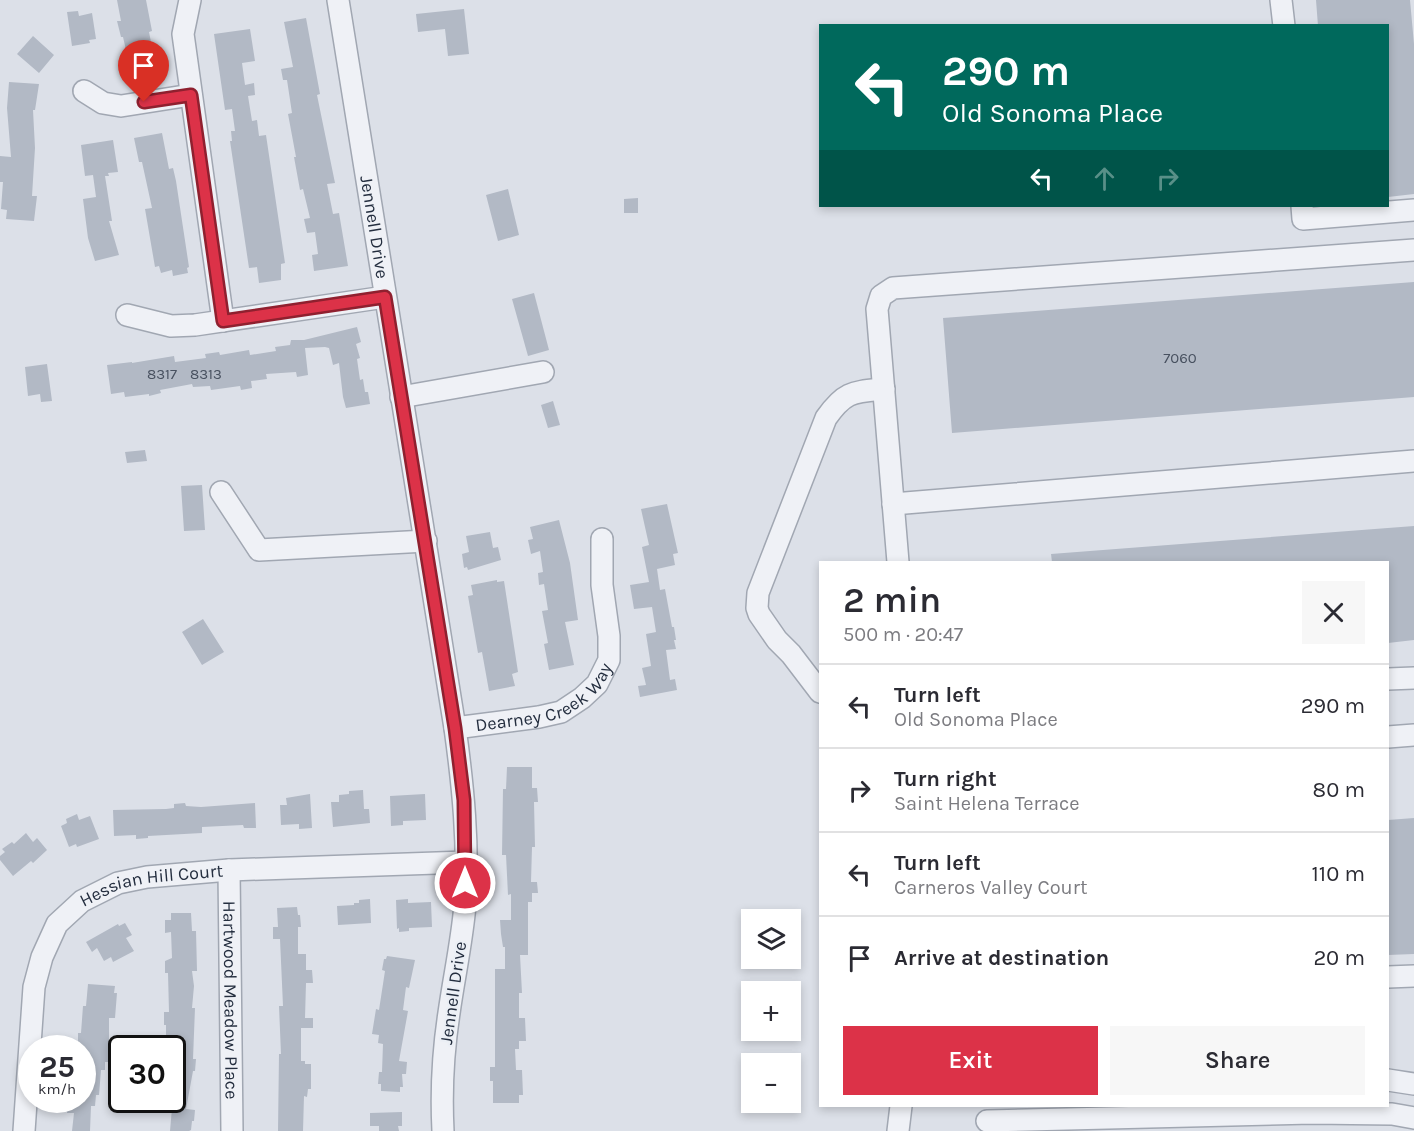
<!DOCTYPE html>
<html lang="en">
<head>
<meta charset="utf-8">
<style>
  :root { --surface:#fff; --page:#f7f7f7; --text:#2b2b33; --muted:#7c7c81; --line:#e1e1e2; --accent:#dc3248 }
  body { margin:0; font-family:Karla,sans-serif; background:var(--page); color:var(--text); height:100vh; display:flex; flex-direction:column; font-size:22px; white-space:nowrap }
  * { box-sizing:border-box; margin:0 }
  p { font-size:20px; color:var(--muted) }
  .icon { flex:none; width:33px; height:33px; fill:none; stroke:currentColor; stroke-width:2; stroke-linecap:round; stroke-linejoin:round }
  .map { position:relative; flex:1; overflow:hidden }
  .panel { position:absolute; left:819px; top:561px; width:570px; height:546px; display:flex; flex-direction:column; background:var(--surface); border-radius:0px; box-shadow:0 3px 9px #0003 }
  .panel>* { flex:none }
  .banner { position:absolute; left:819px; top:24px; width:570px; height:183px; border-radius:0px; box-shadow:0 3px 9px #0003; background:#00695c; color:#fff; overflow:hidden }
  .fabs { position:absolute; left:741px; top:909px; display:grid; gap:12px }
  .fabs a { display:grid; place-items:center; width:60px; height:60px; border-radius:0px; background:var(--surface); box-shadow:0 3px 9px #0003; font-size:30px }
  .speed { position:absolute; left:18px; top:1035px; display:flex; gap:12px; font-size:30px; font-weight:700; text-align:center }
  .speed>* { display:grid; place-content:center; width:78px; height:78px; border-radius:50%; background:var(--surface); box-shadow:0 3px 9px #0003; line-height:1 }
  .speed small { font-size:15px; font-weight:400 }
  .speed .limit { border:3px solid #111; border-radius:9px; background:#fff; color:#111 }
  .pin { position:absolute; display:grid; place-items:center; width:51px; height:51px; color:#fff; margin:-62px -26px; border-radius:50% 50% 50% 0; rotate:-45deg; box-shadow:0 0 6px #0007 }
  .pin .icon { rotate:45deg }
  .me { position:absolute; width:66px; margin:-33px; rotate:0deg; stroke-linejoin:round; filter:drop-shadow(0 0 4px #0008) }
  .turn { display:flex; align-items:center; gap:21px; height:126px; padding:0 24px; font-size:27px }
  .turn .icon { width:78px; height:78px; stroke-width:2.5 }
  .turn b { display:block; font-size:42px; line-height:51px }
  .lanes { display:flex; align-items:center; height:57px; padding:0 24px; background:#0003; justify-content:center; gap:30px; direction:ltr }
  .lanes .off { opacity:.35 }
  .round { display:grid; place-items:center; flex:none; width:63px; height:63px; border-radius:0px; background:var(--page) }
  .overview { display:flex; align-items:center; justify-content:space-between; height:102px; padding:0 24px }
  h1 { font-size:36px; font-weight:600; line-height:45px }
  .cta { display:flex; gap:12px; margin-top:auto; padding:12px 24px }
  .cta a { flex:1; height:69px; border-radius:0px; background:var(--accent); color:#fff; font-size:24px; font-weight:600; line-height:69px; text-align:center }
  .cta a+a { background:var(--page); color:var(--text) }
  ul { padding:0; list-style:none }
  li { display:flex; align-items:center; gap:18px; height:84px; padding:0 24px; border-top:2px solid var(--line) }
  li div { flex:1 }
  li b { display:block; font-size:22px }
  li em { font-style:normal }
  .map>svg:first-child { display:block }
  .building { fill:#b2b9c5 }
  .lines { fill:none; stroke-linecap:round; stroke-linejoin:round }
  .minor-casing { stroke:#a1a7b2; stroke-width:24 }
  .minor { stroke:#eff1f6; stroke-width:21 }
  .route-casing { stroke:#8f202f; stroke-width:15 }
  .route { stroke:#dc3248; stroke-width:10 }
  .labels { text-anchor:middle; stroke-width:4.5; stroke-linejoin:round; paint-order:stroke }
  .number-label { font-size:15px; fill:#485160 }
  .street-label { font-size:18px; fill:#242e3f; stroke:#ebeff5 }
</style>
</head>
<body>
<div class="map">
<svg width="1414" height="1131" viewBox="0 0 1414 1131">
  <rect width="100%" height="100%" fill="#dce0e8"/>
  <path class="building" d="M117,0H146L152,31L149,32L156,67L131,72L123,37H121L117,21H121Z
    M1316,0H1410L1414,44V194L1388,197V26H1318Z
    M464,9L469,54L448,56L445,29L418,32L416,14Z
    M78,11L79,16L92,13L96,39L89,40L90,43L72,46L67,12Z
    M306,18L320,94L317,95L335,183L327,184L333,214L339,213L348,266L314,271L312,255L318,254L315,232L307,233L304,219L310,218L303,189L300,190L294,157H296L288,114L292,113L287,80H283L281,69L293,67L284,22Z
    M250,29L255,61L242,63L245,85L254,83L255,95L248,96L252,121L257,120L259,136L266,135L285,263L281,264V280L259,283L257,267L249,268L230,141H232L231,131H235L232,109L225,110L214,34Z
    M33,36L54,55L39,73L17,54Z
    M9,82L39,84L35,110H33L35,148L32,196H37L34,221L6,219L7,210L1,209L3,182H0V156L11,157L7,108Z
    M162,133L169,169L173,168L176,181L189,267L187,268L188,273L173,276L172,270L161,273L159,266L155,267L145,209L152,208L142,162H139L134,138Z
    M113,140L118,172L108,173L109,176H105L112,221H109L119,255L95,261L88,238L83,199L96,197L93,175L85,176L81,145Z
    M508,189L519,235L498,241L486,195Z
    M638,198V213H624V199Z
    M1414,282V397L952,433L943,318Z
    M534,293L549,350L528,356L512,299Z
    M357,327L361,342L356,344L360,358L357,359L360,380L363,379L365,392H368L370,404L346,408L343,397L339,363L333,365L329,348L325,347L305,348L308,375L297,377L296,372L266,374L267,379L251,381L252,388L241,390L240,386L211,390L210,386L193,387L192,384L160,390L161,393L149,396V394L125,397L124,392L111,394L107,365L132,362V363L174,356L175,362L206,358L205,354L219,352L220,355L249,350L250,355L276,351L275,347L290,345L291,340H304Z
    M47,364L52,401L41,402L40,394L28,396L25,367Z
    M553,401L560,425L548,428L541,405Z
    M145,450L147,461L127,463L125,452Z
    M202,485L205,530L184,531L181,486Z
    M667,504L678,553L673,554L675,565L657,569L660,590L665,589L672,627H674L676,640H674L676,649L666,650L670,680L675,679L677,690L640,697L638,686L646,685L642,668L651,666L646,634L656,632L652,607L634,609L630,585L649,582L642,547L649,545L641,509Z
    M559,520L570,563L578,620L565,622L574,665L549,670L544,644L548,643L542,611L548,610L544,584L539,585L538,573L543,572L540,551L531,554L528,540L533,539L530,527Z
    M1414,526V640L1388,643V562H1052L1051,554Z
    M490,532L493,548L498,547L501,560L468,570L467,567L464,568L462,554L469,552L466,536Z
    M497,580V582L504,581L518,672L512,674L515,686L489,691L482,652L478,653L468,596L473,595L471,585Z
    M203,619L224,652L202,665L182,632Z
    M507,767H532V788H537L538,802H534L535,847H532L531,882H537L538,893H532V902H528V955H520L522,993H519V1018H525L526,1041H519V1049H515L516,1070H522L523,1095H519V1103H493V1081H490V1067H495V969H505V947H503L501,934L500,920H511V894L508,895L506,855H502L503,789H506Z
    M363,790L364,809H369L370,823L333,827L331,802H339V795L349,794V791Z
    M310,794L312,828L299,829V824L281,825L280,805H287L286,798Z
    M425,794L426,820L403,821V825L391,826L390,796Z
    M185,803L186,806L201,807L255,803L256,828H244L243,825L202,827V833L148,836V838L136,839V835L114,836L113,810L166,809L174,808V804Z
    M77,814L79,820L90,816L99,839L77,847L76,844L69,847L61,826L67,823L66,819Z
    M1414,818V954L1388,955V820Z
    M26,833L33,842L37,838L47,850L33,863L31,861L13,876L0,860V856L5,852L2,849L12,842L14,844Z
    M370,899L371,923L338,925L337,906L354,905V903H359V900Z
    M408,899V903L431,902L432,927L409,928V931L399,932V928L397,929L396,900Z
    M297,907L298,915H300L301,927H298V954H306V970H312L313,983H306L305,1018H313V1028H301V1061H305V1064H311V1089H308L307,1097L304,1096L303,1131H278L279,1054H281L279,1006H283L280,939H273V927H278L277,908Z
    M171,913H191L192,931H196L197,971H192L194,986L192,1008H195L193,1059H196L195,1071H193L186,1109L195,1110L194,1121H192L191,1130L189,1131H170L172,1108V1045H170V1037H166V1025H164V1012H169L168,973H165V961L172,958L171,932L165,933V920H171Z
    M125,923L132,935L126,938L134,951L113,962L111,957L104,961L97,948L92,952L86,942L118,924L119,926Z
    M387,956L415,960L409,988L406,987L403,1010L408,1011L399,1061L407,1062L406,1074H402L403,1087H400V1092L381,1091V1084H378L379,1072H382L383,1044L378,1043L379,1035L372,1034L376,1009L379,1010L385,971L382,970L384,959H386Z
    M88,984L115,986L114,993H117L115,1018H109V1062H105V1070H101L99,1095H96L95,1106H91L90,1131H72L74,1113H67L68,1100H82V1048H78V1033H81L83,1006H86Z
    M402,1112V1126H398L399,1131H379V1126H370V1113Z"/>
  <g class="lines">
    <g class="minor-casing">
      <g id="minor">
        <path d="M190,0L183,34L223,321"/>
        <path id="s1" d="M338,0L455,728C463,786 469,845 465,905C462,941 454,977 449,1013C443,1052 441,1092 443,1131"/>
        <path d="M1281,0L1284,26"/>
        <path d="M84,91L103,103L121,106L191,95"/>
        <path d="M1302,206L1303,219L1414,210"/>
        <path d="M127,315L171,326L195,325L385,297"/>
        <path d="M401,397L543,372"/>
        <path d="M221,492L259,550L426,541"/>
        <path d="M893,504L1414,461"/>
        <path d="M898,562L877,309L881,296L893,288L1414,250"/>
        <path d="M1388,679L1414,678"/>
        <path d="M820,692L791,654L777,640L759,614L757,608L758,593L826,418C845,391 853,392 884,389"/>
        <path id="s2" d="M455,728L539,717L561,712L582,698L597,684L609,660V636L602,585V539"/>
        <path d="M1388,737L1414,735"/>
        <path id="s3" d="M229,870L232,1131"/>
        <path d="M1388,977L1414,976"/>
        <path d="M1388,1080L1414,1084"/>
        <path d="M987,1121L1312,1113L1392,1114L1414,1118"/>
        <path id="s4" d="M24,1131L34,987L42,957L57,924L82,901L118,883L147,877L229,870L466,862"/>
        <path d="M898,1131L901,1106"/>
      </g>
    </g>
    <use href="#minor" class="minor"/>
  </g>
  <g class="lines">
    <g class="route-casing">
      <path id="route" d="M144,102L191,95L223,321L385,297L455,728L464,800L465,883"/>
    </g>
    <use href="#route" class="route"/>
  </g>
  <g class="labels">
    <g class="number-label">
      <text x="1180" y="363">7060</text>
      <text x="162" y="379">8317</text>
      <text x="206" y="379">8313</text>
    </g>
    <g class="street-label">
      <text dy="6" stroke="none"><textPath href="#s1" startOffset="230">Jennell Drive</textPath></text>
      <text dy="6" stroke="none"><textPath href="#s2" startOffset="98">Dearney Creek Way</textPath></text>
      <text dy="6" stroke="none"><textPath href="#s4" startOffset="318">Hessian Hill Court</textPath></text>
      <text transform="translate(453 993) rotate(-82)" y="6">Jennell Drive</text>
      <text dy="6" stroke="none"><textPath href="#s3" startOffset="130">Hartwood Meadow Place</textPath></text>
    </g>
  </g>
</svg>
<div class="fabs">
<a><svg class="icon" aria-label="layers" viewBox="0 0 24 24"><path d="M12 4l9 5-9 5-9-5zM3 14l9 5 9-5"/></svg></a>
<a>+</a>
<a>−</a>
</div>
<div class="speed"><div>25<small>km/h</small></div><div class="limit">30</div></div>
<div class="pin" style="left:144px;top:102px;background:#d93025"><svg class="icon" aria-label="arrive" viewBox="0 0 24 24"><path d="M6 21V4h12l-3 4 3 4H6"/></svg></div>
<svg class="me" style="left:465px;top:883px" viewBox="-20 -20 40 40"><circle r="17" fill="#dc3248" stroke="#fff" stroke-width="3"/><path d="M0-11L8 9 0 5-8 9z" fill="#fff"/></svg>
<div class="banner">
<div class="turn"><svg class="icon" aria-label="left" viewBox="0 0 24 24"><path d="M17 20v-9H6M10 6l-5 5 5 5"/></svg><div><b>290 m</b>Old Sonoma Place</div></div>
<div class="lanes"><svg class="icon" aria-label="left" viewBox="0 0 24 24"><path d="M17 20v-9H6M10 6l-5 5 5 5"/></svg><svg class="icon off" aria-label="ahead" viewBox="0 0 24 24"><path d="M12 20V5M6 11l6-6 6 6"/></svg><svg class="icon off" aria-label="right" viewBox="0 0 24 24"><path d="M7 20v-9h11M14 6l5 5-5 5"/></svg></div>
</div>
<section class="panel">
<div class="overview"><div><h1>2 min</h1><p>500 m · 20:47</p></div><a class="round"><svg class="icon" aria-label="close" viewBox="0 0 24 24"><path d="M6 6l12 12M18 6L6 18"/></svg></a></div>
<ul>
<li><svg class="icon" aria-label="left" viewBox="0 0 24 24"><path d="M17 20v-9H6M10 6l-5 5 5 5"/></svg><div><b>Turn left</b><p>Old Sonoma Place</p></div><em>290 m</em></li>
<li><svg class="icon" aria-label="right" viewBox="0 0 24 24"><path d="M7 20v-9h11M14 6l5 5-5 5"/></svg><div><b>Turn right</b><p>Saint Helena Terrace</p></div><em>80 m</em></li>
<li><svg class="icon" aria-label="left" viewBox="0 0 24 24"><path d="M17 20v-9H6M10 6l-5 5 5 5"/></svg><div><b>Turn left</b><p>Carneros Valley Court</p></div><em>110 m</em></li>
<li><svg class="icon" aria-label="arrive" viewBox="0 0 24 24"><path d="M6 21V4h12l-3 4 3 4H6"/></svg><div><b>Arrive at destination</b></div><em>20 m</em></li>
</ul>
<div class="cta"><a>Exit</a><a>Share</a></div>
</section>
</div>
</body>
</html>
